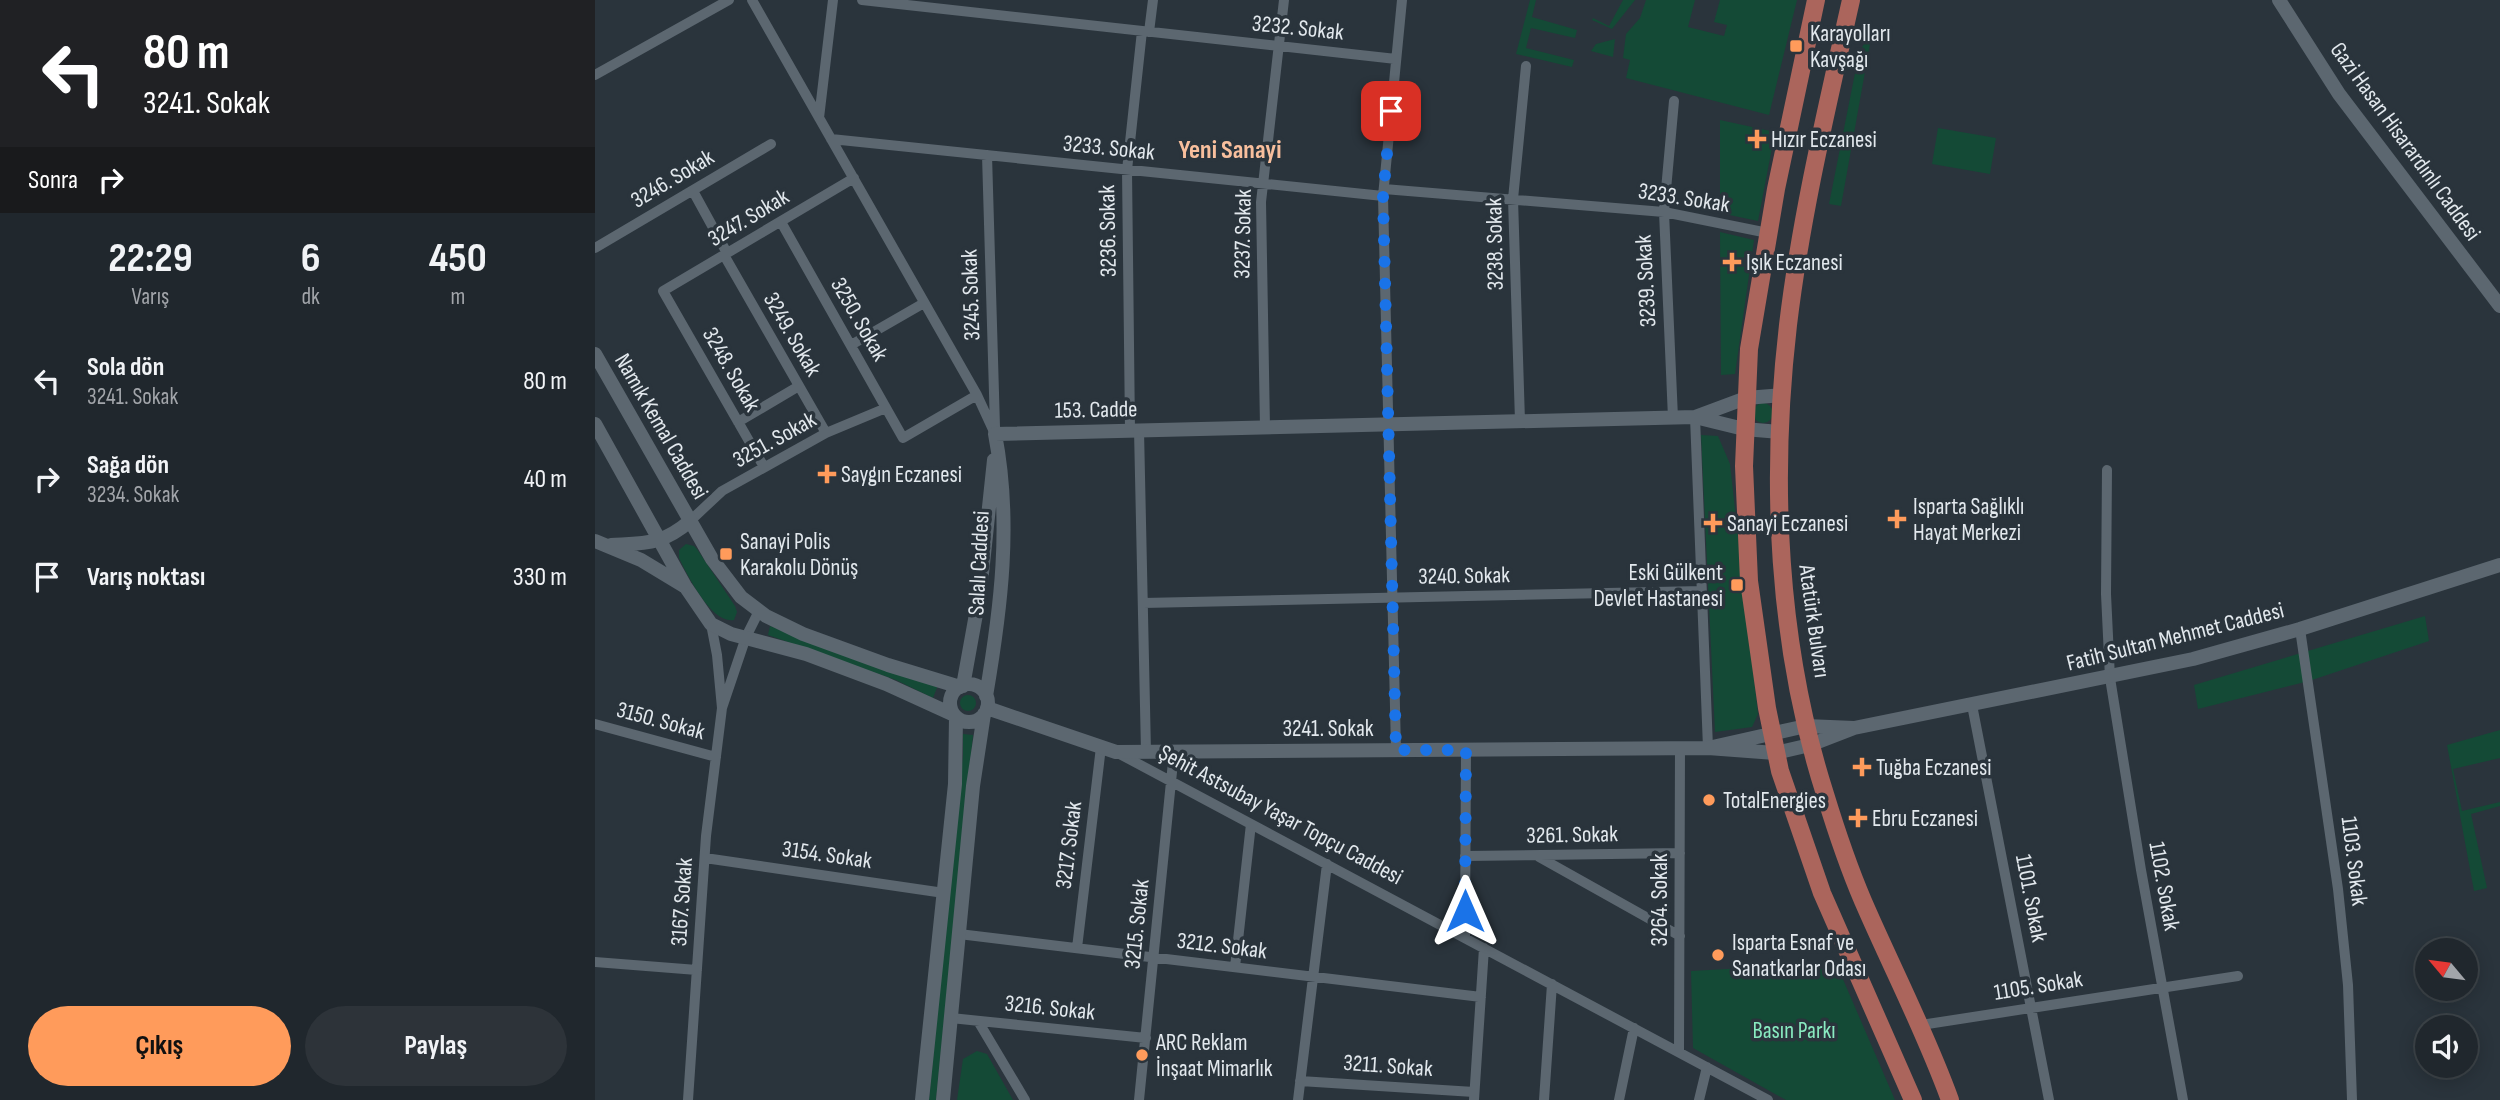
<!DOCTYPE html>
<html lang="tr">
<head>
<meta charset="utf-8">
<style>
  :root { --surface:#20272d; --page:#2d3339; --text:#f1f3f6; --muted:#a2a5aa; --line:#3d4449; --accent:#ff9b5b }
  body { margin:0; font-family:"Sofia Sans Condensed",sans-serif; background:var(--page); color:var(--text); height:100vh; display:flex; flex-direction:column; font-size:26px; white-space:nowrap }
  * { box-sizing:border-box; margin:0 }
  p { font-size:23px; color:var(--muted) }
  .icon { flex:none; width:38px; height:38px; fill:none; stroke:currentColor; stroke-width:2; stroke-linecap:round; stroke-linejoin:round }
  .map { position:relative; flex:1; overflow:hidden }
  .details { display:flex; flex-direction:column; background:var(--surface); width:595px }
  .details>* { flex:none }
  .top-card { background:#202124; color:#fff; overflow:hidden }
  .needle { width:46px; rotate:299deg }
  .fabs { position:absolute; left:1820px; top:938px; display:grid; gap:14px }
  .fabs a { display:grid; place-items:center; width:63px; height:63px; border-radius:50%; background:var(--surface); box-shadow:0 4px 18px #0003,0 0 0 2px var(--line); font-size:35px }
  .pin { position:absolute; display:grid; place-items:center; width:60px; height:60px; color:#fff; margin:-30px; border-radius:14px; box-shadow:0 4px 10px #0006 }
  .me { position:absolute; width:77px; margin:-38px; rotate:0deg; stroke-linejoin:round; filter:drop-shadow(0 0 5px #0008) }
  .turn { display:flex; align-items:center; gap:24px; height:147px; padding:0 28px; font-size:32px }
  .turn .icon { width:91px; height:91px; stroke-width:2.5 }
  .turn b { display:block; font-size:49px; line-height:60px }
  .then { display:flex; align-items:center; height:66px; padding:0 28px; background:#0003; gap:14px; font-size:26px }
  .eta { display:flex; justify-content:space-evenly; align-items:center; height:119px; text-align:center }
  .eta b { font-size:42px; font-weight:700; line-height:49px }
  .primary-button { display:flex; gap:14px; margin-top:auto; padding:14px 28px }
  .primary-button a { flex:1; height:80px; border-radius:42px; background:var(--accent); color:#111; font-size:28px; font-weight:700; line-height:80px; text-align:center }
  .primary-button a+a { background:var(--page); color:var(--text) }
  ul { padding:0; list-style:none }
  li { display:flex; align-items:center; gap:21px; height:98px; padding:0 28px }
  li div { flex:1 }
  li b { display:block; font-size:26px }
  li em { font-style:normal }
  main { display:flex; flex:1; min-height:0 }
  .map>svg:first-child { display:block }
  .green { fill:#144a36 }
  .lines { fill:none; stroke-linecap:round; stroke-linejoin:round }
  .minor { stroke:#5c6770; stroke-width:10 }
  .tertiary { stroke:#5c6770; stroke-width:14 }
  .primary { stroke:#ab655c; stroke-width:18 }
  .route { stroke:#1a73e8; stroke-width:12; stroke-dasharray:0 21.6 }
  .poi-dot { fill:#ff9b5b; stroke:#2a343c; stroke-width:2.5 }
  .labels { text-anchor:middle; stroke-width:7; stroke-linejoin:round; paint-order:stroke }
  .street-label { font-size:23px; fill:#e2e8ed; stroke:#2a343c }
  .poi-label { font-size:23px; fill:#e2e8ed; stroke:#2a343c; text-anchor:start }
  .park-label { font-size:23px; fill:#89ebc1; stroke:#2a343c }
  .quarter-label { font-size:26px; font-weight:bold; fill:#f8bf9d; stroke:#2a343c }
</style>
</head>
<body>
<main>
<section class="details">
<div class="top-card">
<div class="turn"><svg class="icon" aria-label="left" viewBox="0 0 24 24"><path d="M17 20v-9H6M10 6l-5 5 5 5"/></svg><div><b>80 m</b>3241. Sokak</div></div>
<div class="then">Sonra<svg class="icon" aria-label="right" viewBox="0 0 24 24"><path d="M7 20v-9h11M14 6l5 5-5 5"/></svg></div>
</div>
<div class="eta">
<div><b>22:29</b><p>Varış</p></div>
<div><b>6</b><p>dk</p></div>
<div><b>450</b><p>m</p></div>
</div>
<ul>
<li><svg class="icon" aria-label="left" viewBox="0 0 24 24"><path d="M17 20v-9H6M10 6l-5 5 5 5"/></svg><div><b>Sola dön</b><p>3241. Sokak</p></div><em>80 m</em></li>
<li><svg class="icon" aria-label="right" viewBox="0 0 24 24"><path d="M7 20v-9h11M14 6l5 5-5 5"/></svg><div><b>Sağa dön</b><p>3234. Sokak</p></div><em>40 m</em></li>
<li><svg class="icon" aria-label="arrive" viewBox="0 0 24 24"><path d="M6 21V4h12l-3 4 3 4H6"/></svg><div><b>Varış noktası</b></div><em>330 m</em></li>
</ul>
<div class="primary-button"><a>Çıkış</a><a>Paylaş</a></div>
</section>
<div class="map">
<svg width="1905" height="1100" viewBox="0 0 1905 1100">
  <rect width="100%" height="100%" fill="#2a343c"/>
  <path class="green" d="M935,0H941L937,17L982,30L980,38L936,28L931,48L979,60L977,67L921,54Z
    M1028,0H1040L1017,29L997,20L998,18L1014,26Z
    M1051,0H1100L1093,27L1129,36L1132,25L1119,22L1125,0H1202L1174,115L1031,78L1035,60L1028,58L1031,34L1045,18Z
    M1278,27L1246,206L1234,204L1264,53Z
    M1020,39L1018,57L996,51L1001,44Z
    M1125,120L1180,132L1163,221L1125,213Z
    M1343,128L1401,138L1395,174L1337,164Z
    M1125,232L1159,240L1140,374L1126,375Z
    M1158 413a10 10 0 1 1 20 0a10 10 0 1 1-20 0Z
    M1106,435L1123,436L1135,464L1163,714L1157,727L1120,732Z
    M91,544L99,546L102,549L140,606L142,612L139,620C116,624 93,576 84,558V550Z
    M1830,616L1834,641L1714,681L1603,709L1599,685Z
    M175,626L343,685L338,698L301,680L173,635Z
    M365 703a8 8 0 1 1 16 0a8 8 0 1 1-16 0Z
    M1905,730V758L1858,769L1867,811L1905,802V806L1876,814L1892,888L1879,891L1852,745Z
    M368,734L378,735L341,1100H334L368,755Z
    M1241,963L1300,1100H1191L1098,1048L1096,971Z
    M382,1051L392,1054L418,1100H362L368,1059Z"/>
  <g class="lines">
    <path class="minor" d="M157,0L382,395L400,434
      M267,0L801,59
      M554,32L558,0
      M0,75L134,0
      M224,118L238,0
      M236,139L788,196
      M392,155L400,427
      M789,189L1069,212L1173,233
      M98,191L132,253
      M186,222L308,438L382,395
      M0,248L176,144
      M129,255L231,433
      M256,345L329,303
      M1100,417L1113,748
      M1078,418L1069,212L1079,101
      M925,421L918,199L931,66
      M143,422L204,386
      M670,427L666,202L689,0
      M535,430L532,170L547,31
      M544,430L551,752
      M169,467L68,291L259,178
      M1512,470L1511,594L1515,678L1546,870L1588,1100
      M95,521L127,491L231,433L291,408
      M548,603L1107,591
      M116,624L122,655L127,708L151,637L164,611
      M1705,629L1743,889L1753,985L1757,1100
      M1377,705L1454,1100
      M0,724L121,757
      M801,750L788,196L807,0
      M521,752L1173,1100
      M870,856L1085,853
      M944,857L1085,936
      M110,858L349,893
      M364,934L886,997
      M870,938L871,750
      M482,948L506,747
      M0,962L102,970
      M640,967L656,824
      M356,1018L551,1038
      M383,1021L430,1100
      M1326,1025L1643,976
      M1084,1052L1085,748
      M705,1081L879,1092
      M93,1100L111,836L127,708
      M544,1100L579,752
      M703,1100L732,864
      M879,1100L889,948
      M949,1100L957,984
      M1024,1100L1039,1028
      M1104,1100L1112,1067"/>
    <path class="tertiary" d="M1684,0L1744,94L1905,306
      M0,354L117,559L146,597L171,616L208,634L293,665L365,687
      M0,424L90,586L116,624L136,634L211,654L291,684L359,715
      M1185,432L1149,429L1100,417L1151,398L1187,395
      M400,434L1100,417
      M0,541L46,560L89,586
      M16,545C51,543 67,545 95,521
      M355 703a19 19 0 1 1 38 0a19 19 0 1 1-38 0Z
      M368,686L385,592L399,460
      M391,696C406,608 417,522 400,434
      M392,708L521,752L1113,748
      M1211,726L1259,728L1215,745L1180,753L1113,748Z
      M1259,728L1598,659L1705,629L1905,565
      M327,1100L360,784L361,717
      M348,1100L378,786L389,714"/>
    <path class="primary" d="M1221,0L1181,189L1154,349L1149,466L1154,581L1172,708L1185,771L1227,893L1318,1100
      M1256,0C1232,107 1206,216 1193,325C1175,480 1182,644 1230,794C1241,830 1253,866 1268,901C1297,968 1330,1031 1355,1100"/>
  </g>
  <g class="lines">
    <path class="route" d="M796,111L788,196L801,750H871L870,911"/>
  </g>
  <g class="poi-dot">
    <rect x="1194" y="39" width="14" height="14" rx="3.5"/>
    <path d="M1158.5 128.5h7v7h7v7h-7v7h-7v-7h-7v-7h7z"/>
    <path d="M1133.5 251.5h7v7h7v7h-7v7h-7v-7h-7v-7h7z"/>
    <path d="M228.5 463.5h7v7h7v7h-7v7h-7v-7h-7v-7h7z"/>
    <path d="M1298.5 508.5h7v7h7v7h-7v7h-7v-7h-7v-7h7z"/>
    <path d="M1114.5 512.5h7v7h7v7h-7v7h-7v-7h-7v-7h7z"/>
    <rect x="124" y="547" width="14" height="14" rx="3.5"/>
    <rect x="1135" y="578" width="14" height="14" rx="3.5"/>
    <path d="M1263.5 756.5h7v7h7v7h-7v7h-7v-7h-7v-7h7z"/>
    <circle cx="1114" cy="800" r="7"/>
    <path d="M1259.5 807.5h7v7h7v7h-7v7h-7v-7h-7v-7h7z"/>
    <circle cx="1123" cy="955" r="7"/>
    <circle cx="547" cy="1055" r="7"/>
  </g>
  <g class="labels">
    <g class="street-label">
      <text transform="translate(703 27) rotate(6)" y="8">3232. Sokak</text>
      <text transform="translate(1811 141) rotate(54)" y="8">Gazi Hasan Hisarardınlı Caddesi</text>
      <text transform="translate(514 147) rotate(6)" y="8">3233. Sokak</text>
      <text transform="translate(77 178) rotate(-31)" y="8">3246. Sokak</text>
      <text transform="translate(1089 197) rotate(9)" y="8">3233. Sokak</text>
      <text transform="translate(153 217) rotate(-31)" y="8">3247. Sokak</text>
      <text transform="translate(512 231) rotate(-91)" y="8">3236. Sokak</text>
      <text transform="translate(647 234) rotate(-89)" y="8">3237. Sokak</text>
      <text transform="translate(899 244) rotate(-91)" y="8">3238. Sokak</text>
      <text transform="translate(1050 281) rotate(-93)" y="8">3239. Sokak</text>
      <text transform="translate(375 295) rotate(-92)" y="8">3245. Sokak</text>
      <text transform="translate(265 319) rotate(60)" y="8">3250. Sokak</text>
      <text transform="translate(198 334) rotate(60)" y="8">3249. Sokak</text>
      <text transform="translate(137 369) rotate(60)" y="8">3248. Sokak</text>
      <text transform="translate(501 409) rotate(-1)" y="8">153. Cadde</text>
      <text transform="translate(67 426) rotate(60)" y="8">Namık Kemal Caddesi</text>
      <text transform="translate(179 439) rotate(-29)" y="8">3251. Sokak</text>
      <text transform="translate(383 563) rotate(-87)" y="8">Salalı Caddesi</text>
      <text transform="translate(869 575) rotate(-1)" y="8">3240. Sokak</text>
      <text transform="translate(1220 621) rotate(82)" y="8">Atatürk Bulvarı</text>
      <text transform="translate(1580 636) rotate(-14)" y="8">Fatih Sultan Mehmet Caddesi</text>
      <text transform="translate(66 720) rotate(15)" y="8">3150. Sokak</text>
      <text x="733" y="736">3241. Sokak</text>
      <text transform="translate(686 814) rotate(28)" y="8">Şehit Astsubay Yaşar Topçu Caddesi</text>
      <text transform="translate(977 834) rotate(-1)" y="8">3261. Sokak</text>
      <text transform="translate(473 845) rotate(-83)" y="8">3217. Sokak</text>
      <text transform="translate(232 854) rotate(8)" y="8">3154. Sokak</text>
      <text transform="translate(1760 861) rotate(83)" y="8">1103. Sokak</text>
      <text transform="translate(1570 886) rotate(80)" y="8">1102. Sokak</text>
      <text transform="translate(1437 898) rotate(79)" y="8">1101. Sokak</text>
      <text transform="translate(1064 900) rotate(-90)" y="8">3264. Sokak</text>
      <text transform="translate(86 902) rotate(-86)" y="8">3167. Sokak</text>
      <text transform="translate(541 924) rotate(-84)" y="8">3215. Sokak</text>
      <text transform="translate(627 945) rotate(7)" y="8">3212. Sokak</text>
      <text transform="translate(1443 985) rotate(-9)" y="8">1105. Sokak</text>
      <text transform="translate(455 1007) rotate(6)" y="8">3216. Sokak</text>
      <text transform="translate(793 1065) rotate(4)" y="8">3211. Sokak</text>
    </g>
    <g class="poi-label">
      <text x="1215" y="41">Karayolları<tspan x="1215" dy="26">Kavşağı</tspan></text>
      <text x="1176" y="147">Hızır Eczanesi</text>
      <text x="1151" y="270">Işık Eczanesi</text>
      <text x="246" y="482">Saygın Eczanesi</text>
      <text x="1318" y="514">Isparta Sağlıklı<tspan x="1318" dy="26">Hayat Merkezi</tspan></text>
      <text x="1132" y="531">Sanayi Eczanesi</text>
      <text x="145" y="549">Sanayi Polis<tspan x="145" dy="26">Karakolu Dönüş</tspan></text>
      <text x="1128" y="580" text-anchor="end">Eski Gülkent<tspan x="1128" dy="26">Devlet Hastanesi</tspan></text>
      <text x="1281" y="775">Tuğba Eczanesi</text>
      <text x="1128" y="808">TotalEnergies</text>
      <text x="1277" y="826">Ebru Eczanesi</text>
      <text x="1137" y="950">Isparta Esnaf ve<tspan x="1137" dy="26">Sanatkarlar Odası</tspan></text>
      <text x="561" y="1050">ARC Reklam<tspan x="561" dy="26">İnşaat Mimarlık</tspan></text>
    </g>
    <g class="park-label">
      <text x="1199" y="1038">Basın Parkı</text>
    </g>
    <g class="quarter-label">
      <text x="635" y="158">Yeni Sanayi</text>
    </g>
  </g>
</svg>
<div class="fabs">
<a><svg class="needle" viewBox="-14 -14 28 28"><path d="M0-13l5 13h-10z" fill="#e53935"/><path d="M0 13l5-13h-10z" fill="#a2a5aa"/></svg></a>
<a><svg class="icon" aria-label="sound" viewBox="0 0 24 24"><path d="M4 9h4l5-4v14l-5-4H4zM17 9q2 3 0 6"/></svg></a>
</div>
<div class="pin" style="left:796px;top:111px;background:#d93025"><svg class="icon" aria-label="arrive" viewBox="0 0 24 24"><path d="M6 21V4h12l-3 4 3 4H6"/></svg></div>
<svg class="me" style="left:870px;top:911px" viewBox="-20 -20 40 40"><path d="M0-17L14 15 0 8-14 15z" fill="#1a73e8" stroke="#fff" stroke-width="4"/></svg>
</div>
</main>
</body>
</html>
